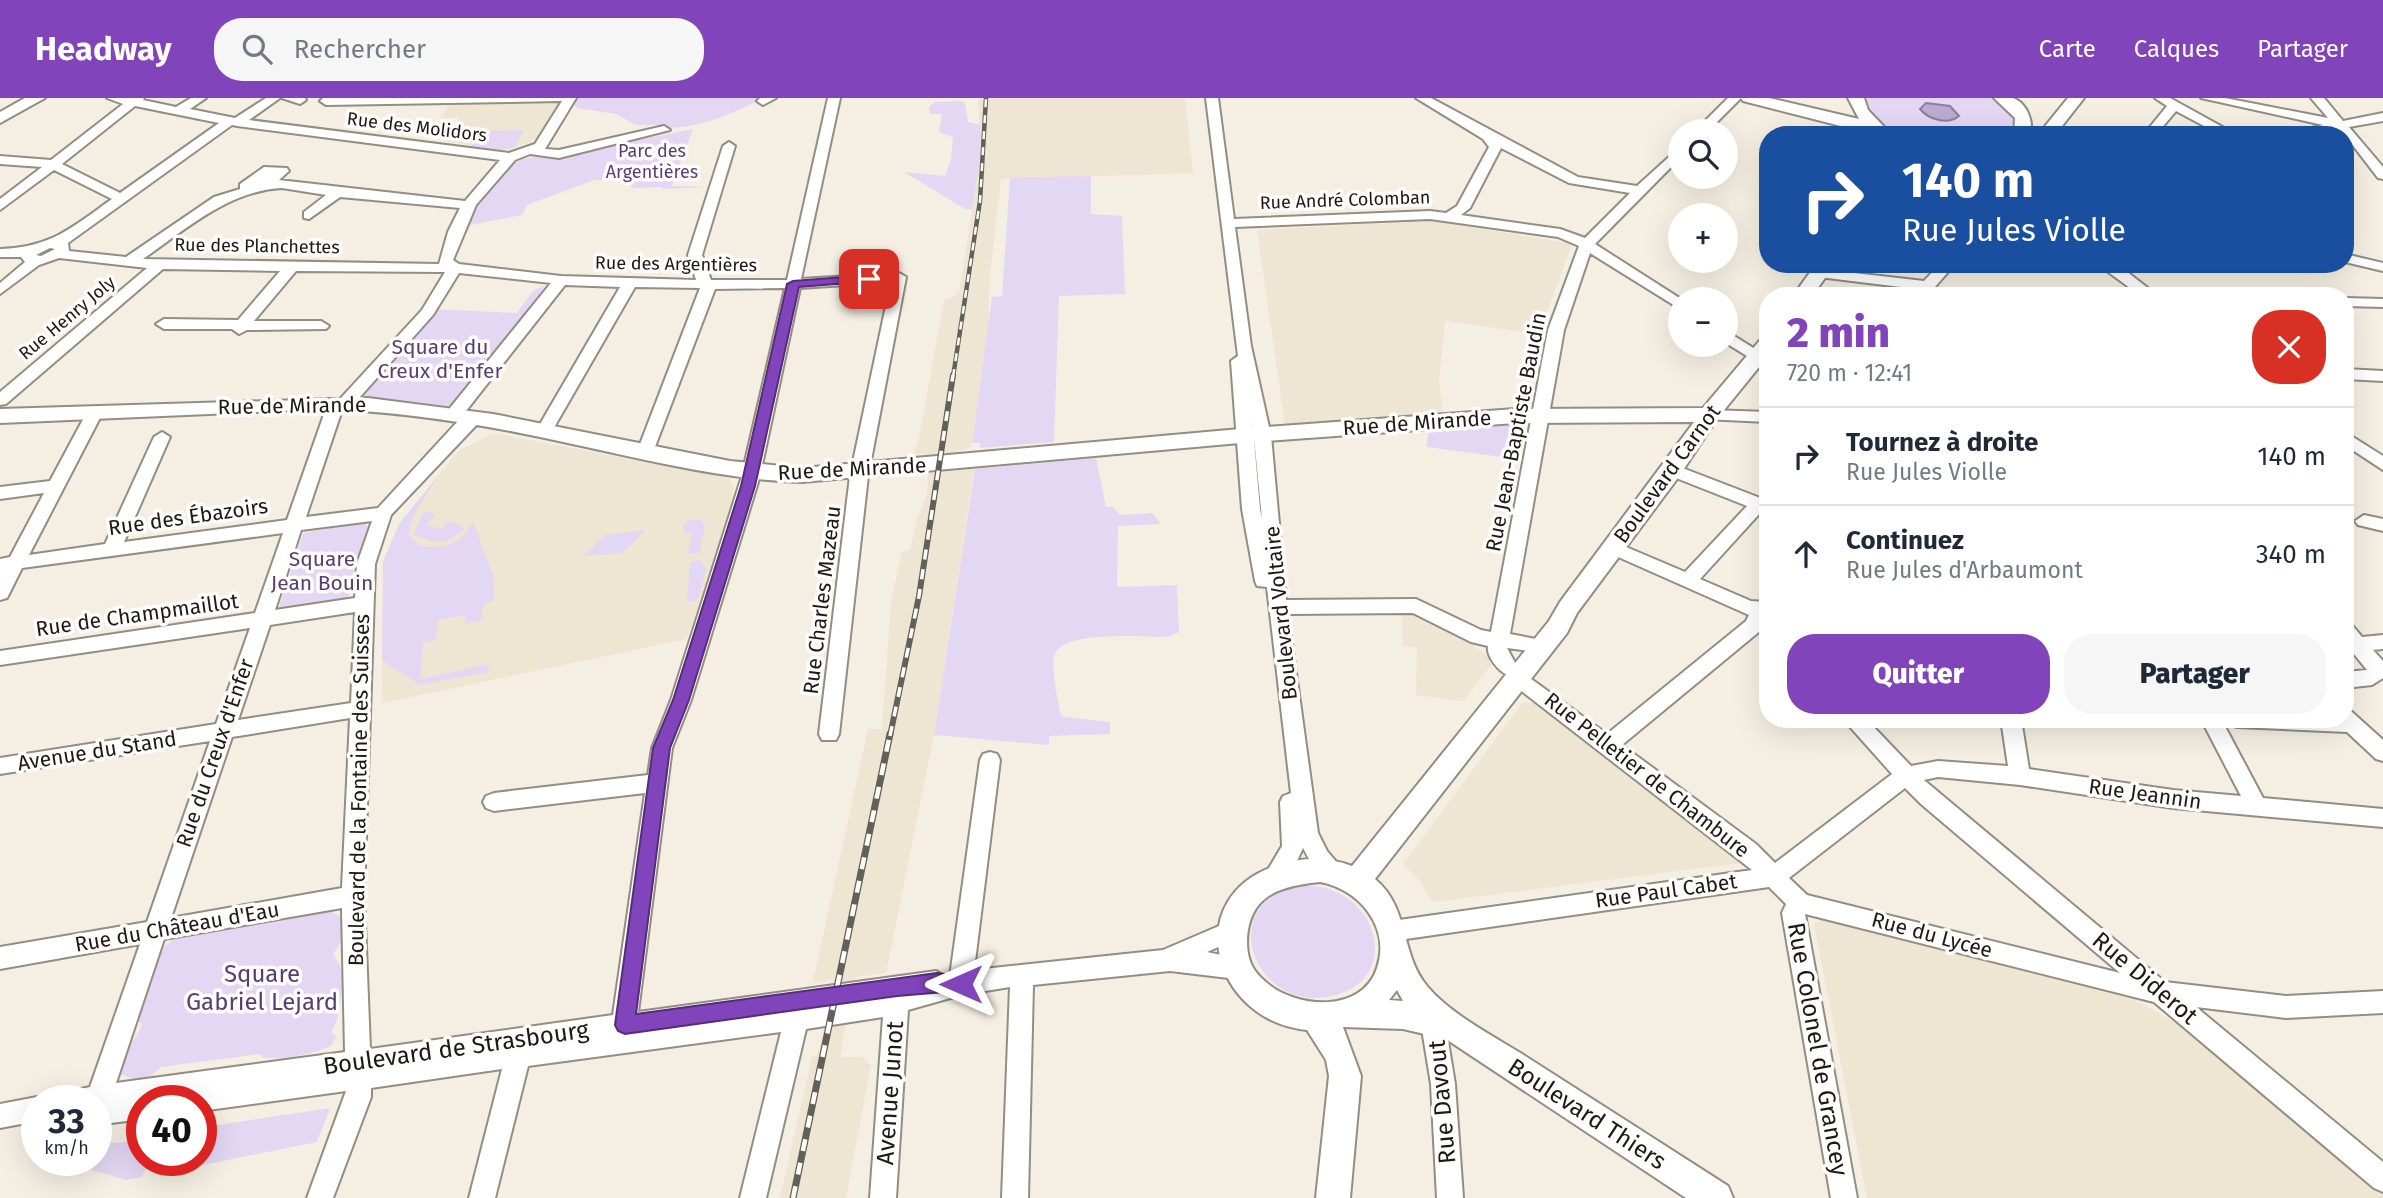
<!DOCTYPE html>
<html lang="fr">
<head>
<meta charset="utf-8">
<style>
  :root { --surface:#fff; --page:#f6f6f7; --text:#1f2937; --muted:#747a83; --line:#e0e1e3; --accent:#8144ba }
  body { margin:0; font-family:"Fira Sans",sans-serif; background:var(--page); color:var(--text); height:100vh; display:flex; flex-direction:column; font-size:26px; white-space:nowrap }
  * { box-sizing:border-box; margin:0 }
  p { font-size:23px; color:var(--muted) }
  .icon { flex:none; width:38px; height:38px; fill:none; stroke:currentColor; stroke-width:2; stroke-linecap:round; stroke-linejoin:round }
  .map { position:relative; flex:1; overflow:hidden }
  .drawer { position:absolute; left:1759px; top:189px; width:595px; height:441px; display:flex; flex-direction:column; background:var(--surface); border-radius:28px; box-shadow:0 7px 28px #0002 }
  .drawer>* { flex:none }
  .guide { position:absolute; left:1759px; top:28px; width:595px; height:147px; border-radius:28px; box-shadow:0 7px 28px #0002; background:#1a4fa0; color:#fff; overflow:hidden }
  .fabs { position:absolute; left:1668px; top:21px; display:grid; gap:14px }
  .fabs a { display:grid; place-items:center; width:70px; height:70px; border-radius:50%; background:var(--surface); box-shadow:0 7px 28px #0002; font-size:35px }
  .speed { position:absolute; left:21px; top:987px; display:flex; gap:14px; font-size:35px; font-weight:700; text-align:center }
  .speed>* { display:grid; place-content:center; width:91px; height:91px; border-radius:50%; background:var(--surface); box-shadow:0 7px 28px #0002; line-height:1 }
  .speed small { font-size:18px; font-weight:400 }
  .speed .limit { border:10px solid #d22; background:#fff; color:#111 }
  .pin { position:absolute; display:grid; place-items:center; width:60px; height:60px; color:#fff; margin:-30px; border-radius:14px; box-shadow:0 4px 10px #0006 }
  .me { position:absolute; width:77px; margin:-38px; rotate:270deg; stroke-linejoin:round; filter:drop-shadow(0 0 5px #0008) }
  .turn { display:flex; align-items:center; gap:24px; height:147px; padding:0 28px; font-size:32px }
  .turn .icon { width:91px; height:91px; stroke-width:2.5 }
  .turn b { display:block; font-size:49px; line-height:60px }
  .round { display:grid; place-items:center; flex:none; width:74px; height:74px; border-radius:28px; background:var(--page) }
  .head { display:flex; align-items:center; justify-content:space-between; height:119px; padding:0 28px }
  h1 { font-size:42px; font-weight:800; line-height:52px; color:var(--accent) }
  .primary-button { display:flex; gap:14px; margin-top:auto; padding:14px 28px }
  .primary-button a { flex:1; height:80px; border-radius:28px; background:var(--accent); color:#fff; font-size:28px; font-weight:800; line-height:80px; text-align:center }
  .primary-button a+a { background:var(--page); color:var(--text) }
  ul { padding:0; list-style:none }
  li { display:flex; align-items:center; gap:21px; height:98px; padding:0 28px; border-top:2px solid var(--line) }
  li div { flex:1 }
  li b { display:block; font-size:26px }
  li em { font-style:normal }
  header { display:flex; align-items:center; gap:42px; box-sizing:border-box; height:98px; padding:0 35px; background:var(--accent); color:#fff }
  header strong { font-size:33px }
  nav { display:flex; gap:38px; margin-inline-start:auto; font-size:24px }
  .search { width:490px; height:63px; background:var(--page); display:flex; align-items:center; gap:18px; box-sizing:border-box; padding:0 24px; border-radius:28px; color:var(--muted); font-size:26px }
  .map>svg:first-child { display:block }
  .built { fill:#eee5d2 }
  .green { fill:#e3d7f3 }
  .water { fill:#bbaad2; stroke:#8b7f9a; stroke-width:2 }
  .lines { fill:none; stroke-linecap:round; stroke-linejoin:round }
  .minor-casing { stroke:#938d82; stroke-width:4 }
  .major-casing { stroke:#938d82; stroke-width:4 }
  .minor { fill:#fff; fill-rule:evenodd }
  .major { fill:#fff; fill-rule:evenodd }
  .rail-far2-casing { stroke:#636059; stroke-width:4.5 }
  .rail-far1-casing { stroke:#636059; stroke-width:6 }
  .rail-casing { stroke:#636059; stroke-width:7 }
  .rail-far2 { stroke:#fefdfb; stroke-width:2.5; stroke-dasharray:8; stroke-linecap:butt }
  .rail-far1 { stroke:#fefdfb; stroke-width:3.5; stroke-dasharray:10; stroke-linecap:butt }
  .rail { stroke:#fefdfb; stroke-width:4.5; stroke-dasharray:12; stroke-linecap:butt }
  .route { fill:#8144ba; stroke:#542c79; stroke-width:2 }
  .labels { text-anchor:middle; stroke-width:7; stroke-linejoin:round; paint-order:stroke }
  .far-street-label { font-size:18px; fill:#1c1a16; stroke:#fefdfb }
  .far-park-label { font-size:18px; fill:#573e72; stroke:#fefdfb }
  .park-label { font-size:21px; fill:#573e72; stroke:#fefdfb }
  .street-label { font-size:21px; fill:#1c1a16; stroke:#fefdfb }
  .near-park-label { font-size:24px; fill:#573e72; stroke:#fefdfb }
  .near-street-label { font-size:24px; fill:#1c1a16; stroke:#fefdfb }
</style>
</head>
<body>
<header>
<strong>Headway</strong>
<div class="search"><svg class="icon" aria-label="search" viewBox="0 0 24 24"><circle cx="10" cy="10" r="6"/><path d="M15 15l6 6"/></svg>Rechercher</div>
<nav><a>Carte</a><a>Calques</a><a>Partager</a></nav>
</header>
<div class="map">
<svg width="2383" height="1100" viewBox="0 0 2383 1100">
  <rect width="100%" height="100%" fill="#f5efe3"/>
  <path class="built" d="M978,0H1185L1193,75L1001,81L990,177L988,231L971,349L953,355L950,373L974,371L934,637L886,875L856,879L842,944L841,959H861L871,967L846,1100H780L812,959L816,958L821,945L833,882L813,884L868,631H882L891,504L902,453L910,452L917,420L927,397L928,375H933L935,356H914L919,340L944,203L959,195L981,55Z
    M565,1L539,40L511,51L499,52L444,43L459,20H440L452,3Z
    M1432,123L1569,145L1571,149L1539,236L1445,223L1439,282L1443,314L1285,327L1257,132Z
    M493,335L728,380L734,388L728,419L687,541L382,605L383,464L399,426L458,353Z
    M1402,514L1417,516L1458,536L1491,561L1492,566L1463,603L1416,597L1417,549L1402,548Z
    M1523,604L1534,605L1644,691L1653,687L1743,758L1742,765L1433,804L1419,782L1403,766Z
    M1821,821L2134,902L2184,929L2383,1096V1100H1867L1814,826Z"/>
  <path class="green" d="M578,0H763C734,15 704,29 667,30L665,27H636L616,16L577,10L573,5Z
    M1862,0H1998L2016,15L2015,37H1899L1870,19Z
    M962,3L965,5L968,24L980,27L981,55L972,111H965L904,74L945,78L951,62L953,39L939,34L942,16H930L929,9L935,4Z
    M693,31L672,88L709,89L662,91L663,89L635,90L617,82H594L527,107L522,117L465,128C481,99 507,52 546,60Z
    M524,32L515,49L499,52L470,48L472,46L456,34Z
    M1091,78V116L1122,118L1125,196L1059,198L1054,344L980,350V345H972L992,199L1002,198L1010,80Z
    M545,187L516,235L463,303L449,308L358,297L432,211L517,215L532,194Z
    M1516,326L1522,335L1517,361L1427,349L1428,330Z
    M1096,360L1106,409H1113L1120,417L1152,415L1161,426L1118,428L1117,489L1177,487L1179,534L1168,539C1144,539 1059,531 1054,559C1051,575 1058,599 1060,615L1064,619L1110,624V636L1049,638V647L934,637L975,371Z
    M437,379C429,397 408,417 409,438L421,448C444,451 462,447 473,424L494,480V503L483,506L481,522L465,526V517L438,522L436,542L423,545L420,581L489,566L488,574L420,587L382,562L383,464L399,426Z
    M424,413L436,416L426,427L441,431L447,424L459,426L464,432L447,443H432L413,436Z
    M700,421L705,426L700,455L687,456L693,435H684L683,427L688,422Z
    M363,424L368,428L354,468L349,498L343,502L279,509L303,435Z
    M646,432L622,455L583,458L605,437Z
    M699,462L707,471L697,503H687L690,465Z
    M1299,788C1378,781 1408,886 1327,899C1252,911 1215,804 1299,788Z
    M326,812L342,819L344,839L333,856C335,861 341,866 341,871C344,885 340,923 331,934L336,939L331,948C310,957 287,961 263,960L260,956L161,969L142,985L121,976C118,956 136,944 142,926L134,921L141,900L148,893L143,887L156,854L180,837Z
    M330,1010L317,1044L168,1074L174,1062H201V1031L205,1029Z
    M142,1043V1062H151L141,1079L127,1082L56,1062H96V1046Z"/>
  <path class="water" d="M1926,5L1950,8L1959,18C1948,27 1929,22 1920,11Z"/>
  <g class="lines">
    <g class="minor-casing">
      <path id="minor" d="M107,0H144L143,2L176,9L191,0H206L190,11L235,20L266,0H280L249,22L509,55L535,46L562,3L326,7L320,3L323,0H576L545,51L559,52L664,28L670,32L559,60L530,56L515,62L476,107L453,162L459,166L561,178L696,182L688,157L723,48L729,44L735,48L702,157L711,182H787L828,0H840L801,181L899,175L906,179L868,378L839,636L836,642H822L819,636L850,378L891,184L800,190L759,381L691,602L672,650L638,914L936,873L945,879L950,878L980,662L983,656L990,654L997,656L1000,662L974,872L1163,852L1233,822L1241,825L1244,832L1241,839L1207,854L1245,862L1249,870L1245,878L1237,881L1170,873L1033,887L1028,1100H1002L1010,889L961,897L908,912L896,1100H870L883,919L806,931L766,1100H740L781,934L528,968L495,1100H469L502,971L371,990V999L333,1100H307L346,993L201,1013V1003H142V1021L96,1027V1003H64L67,994L90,989L140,846L0,871V849L147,824L210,643L0,676V660L216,626L250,530L0,567V553L255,515L283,435L22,470L7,500L0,502V461L10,459L44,395L0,401V389L50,383L87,314L95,309L103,314L29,457L105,446L154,339L162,334L170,339L124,444L287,422L328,305L330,301H340L422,212L445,174L296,173L254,223H321L329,228L326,231L247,232L239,236L232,231H164L156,226L164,221L238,222L280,173L163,171L6,306L0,307V294L147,170L59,160L39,167L0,196V185L25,164L21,159H0V151C52,149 71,130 112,101L54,72L0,112V101L42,69L0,66V58L51,62L123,6ZM135,8L219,25L120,95L62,66ZM232,27L237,28L500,62L465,103L279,82L289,73L287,70L264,69L240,86V91L214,99L126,159L69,153L68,145ZM282,90L326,97L304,114V120L309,121L340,99L460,110L448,134L439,166L143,161C186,131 228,93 282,90ZM50,150L55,151L41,158L36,157ZM459,175L551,185L450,310L448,314L456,319L462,318L565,187L620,189L536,333L544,338L552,333L635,189L700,190L637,354L645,359L653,354L715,191L785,190L741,381L671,602L652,650L648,677L494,695L486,698L483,704L486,710L494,713L645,695L613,917L370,951L364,798L375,466L391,417L484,319L476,314L459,322L378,410L306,419L343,309H351L433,217ZM372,423L357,466L355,500L275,512L301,432ZM355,514L351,605L238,622L270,527ZM350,620L342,790L171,820L232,639ZM342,810L345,954L116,985L164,841Z
        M282,0H305L306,2L300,6Z
        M760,0H776L763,7L757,3Z
        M1206,0H1218L1234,121L1430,113L1446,115L1457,108L1489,49L1483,41L1416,0H1431L1578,79L1637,88L1680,49V60L1595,146L1681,201L1680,211L1590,155L1564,232L1510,536L1536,541L1539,546L1529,553L1507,550L1519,572L1607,636L1746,523L1749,517L1607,454L1604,450L1613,444L1619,446L1685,474L1747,408L1666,376L1664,372L1672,366L1768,403V416L1761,414L1700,481L1751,503L1768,504V518L1760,533L1622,647L1756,746L1775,765L1892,676L1843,621H1866L1911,668L1938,663L2008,668L2001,621H2021L2029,671L2173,692L2241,698L2201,621H2221L2263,700L2383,711V729L2173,710L2020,687L1938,679L1924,682L2165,884L2286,898L2383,893V915L2286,920L2196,909L2383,1064V1094L2374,1090L2154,904L1805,816L1857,1100H1831L1782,815L1786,806L1769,789L1392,843L1384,840L1381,833L1384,826L1392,823L1752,772L1510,584L1508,577C1499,574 1486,558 1488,548L1471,544L1413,515L1288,516L1318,735L1327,753L1346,775L1343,782C1323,789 1311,765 1303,750C1296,765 1285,794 1266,787L1263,780L1282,748L1280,704L1283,698L1291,695L1267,489L1257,488L1255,483L1242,411L1231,263L1238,258ZM1501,50L1569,85L1630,95L1585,140L1560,131L1461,117L1470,110ZM1430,121L1558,139L1579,148L1548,232L1491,534L1481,532L1416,501L1286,502L1271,338L1251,248L1235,129ZM1252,319L1262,421L1260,411ZM1905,690L1921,706L2120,875L1807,797L1789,780Z
        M1728,0H1741L1708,33H1695Z
        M2155,0H2170L2237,37H2221L2176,13L2160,32H2152L2150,29L2167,8Z
        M2201,0H2225L2328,20L2311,0H2324L2343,23L2383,15V23L2349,29L2383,69V81L2378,80L2345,37L2337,32L2312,37H2286L2323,27Z
        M2345,156L2383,165V173L2345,164Z
        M1940,166H1955L1927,198H1913L1917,191L1819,179L1812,175L1819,171L1924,183Z
        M2103,166H2188L2181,170L2126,173L2158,198H2141L2104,171Z
        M2345,200L2383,201V209L2345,208Z
        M1726,233L1768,259V271L1726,245Z
        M2345,271L2383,273V283L2345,281Z
        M1709,312L1768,314V324L1703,321V313Z
        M2345,334L2383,358V372L2345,347Z
        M2364,417L2383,421V433L2358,427L2355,423Z
        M2345,525L2352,527L2362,539L2383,537V551L2373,552L2383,563V580L2372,587L2345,590V574L2367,572L2345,545Z
        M2345,612L2352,614L2383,642V663L2376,661L2347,634L2237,629L2230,627L2227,621H2345Z
        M1431,902L1439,905L1443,913L1455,986L1463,1100H1437L1431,986L1419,913L1423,905Z
        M37,999L46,1003H37V1023L0,1030V1006Z"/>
    </g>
    <g class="major-casing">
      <path id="major" d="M25,0H45L0,25V14Z
        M1741,0H1769L1859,21L1848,0H1864L1868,12L1888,33L1886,36L1876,37L1743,3Z
        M1994,0C1999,0 2008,0 2013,0C2027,5 2034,24 2030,37H2014L2015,20Z
        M2068,0H2084L2055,37H2038Z
        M1816,166H1835L1812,198H1793Z
        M1768,239V258L1716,322L1680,377L1577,515L1567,535L1375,781C1410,810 1400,856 1427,888C1449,915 1493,938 1522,956C1591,1000 1659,1044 1728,1088L1733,1100H1686L1446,941L1403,931L1343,929L1361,978L1350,1100H1316L1329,978L1326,962L1307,932C1212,923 1179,798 1278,767C1304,759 1327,759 1352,768L1549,523L1560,504L1694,324L1515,325L1251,344L802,384C726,382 651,363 577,347C493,328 411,314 325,311L0,325V311L368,300L493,316L730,363L802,370L1251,330L1515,311L1703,310L1761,241ZM1320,784C1359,791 1391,829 1377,870C1362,916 1296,910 1267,885C1253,874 1247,862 1247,844C1248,797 1280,788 1320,784ZM1397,892L1403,903L1389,902Z"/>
    </g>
    <use href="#minor" class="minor"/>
    <use href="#major" class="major"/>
    <g class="rail-far2-casing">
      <path id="rail-far2" d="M953,279L980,103L986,0"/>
    </g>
    <g class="rail-far1-casing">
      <path id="rail-far1" d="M890,638L919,498L953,277"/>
    </g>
    <g class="rail-casing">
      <path id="rail" d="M793,1100L890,636"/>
    </g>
    <use href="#rail-far2" class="rail-far2"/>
    <use href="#rail-far1" class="rail-far1"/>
    <use href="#rail" class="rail"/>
  </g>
  <path class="route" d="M869,177L875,181L873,183L799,189L755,388L689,602L670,650L636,916L937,875L968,879L971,886L968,892L897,898L625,936L618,933L615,927L653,650L673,602L741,388L787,186L793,183Z"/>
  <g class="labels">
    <g class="far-street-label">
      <text transform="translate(417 29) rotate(7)" y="6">Rue des Molidors</text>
      <text transform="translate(1345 102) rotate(-2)" y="6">Rue André Colomban</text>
      <text transform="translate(257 148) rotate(1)" y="6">Rue des Planchettes</text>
      <text transform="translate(676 166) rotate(1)" y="6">Rue des Argentières</text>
      <text transform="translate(67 220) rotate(-40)" y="6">Rue Henry Joly</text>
    </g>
    <g class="far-park-label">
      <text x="652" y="59">Parc des<tspan x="652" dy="21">Argentières</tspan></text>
    </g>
    <g class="park-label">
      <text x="440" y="256">Square du<tspan x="440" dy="24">Creux d'Enfer</tspan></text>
      <text x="322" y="468">Square<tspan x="322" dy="24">Jean Bouin</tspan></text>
    </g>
    <g class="street-label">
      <text transform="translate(292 308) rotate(-1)" y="7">Rue de Mirande</text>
      <text transform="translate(1417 325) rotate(-4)" y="7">Rue de Mirande</text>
      <text transform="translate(1516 334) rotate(-79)" y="7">Rue Jean-Baptiste Baudin</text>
      <text transform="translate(852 371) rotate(-3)" y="7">Rue de Mirande</text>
      <text transform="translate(1667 376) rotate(-54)" y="7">Boulevard Carnot</text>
      <text transform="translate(188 419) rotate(-8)" y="7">Rue des Ébazoirs</text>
      <text transform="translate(822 502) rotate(-83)" y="7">Rue Charles Mazeau</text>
      <text transform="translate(1281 515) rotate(-96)" y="7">Boulevard Voltaire</text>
      <text transform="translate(137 517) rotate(-8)" y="7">Rue de Champmaillot</text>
      <text transform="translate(97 653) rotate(-9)" y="7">Avenue du Stand</text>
      <text transform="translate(215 655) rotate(-71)" y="7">Rue du Creux d'Enfer</text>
      <text transform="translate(1647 677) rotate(38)" y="7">Rue Pelletier de Chambure</text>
      <text transform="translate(359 692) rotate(-89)" y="7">Boulevard de la Fontaine des Suisses</text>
      <text transform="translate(2145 696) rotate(8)" y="7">Rue Jeannin</text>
      <text transform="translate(1666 793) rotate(-8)" y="7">Rue Paul Cabet</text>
      <text transform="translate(177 829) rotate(-10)" y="7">Rue du Château d'Eau</text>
      <text transform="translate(1932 837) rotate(15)" y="7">Rue du Lycée</text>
    </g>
    <g class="near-park-label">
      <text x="262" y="884">Square<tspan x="262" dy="28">Gabriel Lejard</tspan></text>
    </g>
    <g class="near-street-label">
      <text transform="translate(2145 880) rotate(40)" y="8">Rue Diderot</text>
      <text transform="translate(456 950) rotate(-8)" y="8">Boulevard de Strasbourg</text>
      <text transform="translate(1818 951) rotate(80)" y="8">Rue Colonel de Grancey</text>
      <text transform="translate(890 995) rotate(-86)" y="8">Avenue Junot</text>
      <text transform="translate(1442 1004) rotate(-95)" y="8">Rue Davout</text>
      <text transform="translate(1587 1016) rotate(33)" y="8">Boulevard Thiers</text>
    </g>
  </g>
</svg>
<div class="fabs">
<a><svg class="icon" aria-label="search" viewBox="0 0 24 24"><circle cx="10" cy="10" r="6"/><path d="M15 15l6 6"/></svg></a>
<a>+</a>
<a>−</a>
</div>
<div class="speed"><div>33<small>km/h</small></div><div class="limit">40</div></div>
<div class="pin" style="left:869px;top:181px;background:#d93025"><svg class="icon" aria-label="arrive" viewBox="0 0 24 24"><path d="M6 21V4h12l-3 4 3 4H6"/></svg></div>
<svg class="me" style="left:961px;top:886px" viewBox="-20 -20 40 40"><path d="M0-17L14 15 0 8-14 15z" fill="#8144ba" stroke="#fff" stroke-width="4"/></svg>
<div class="guide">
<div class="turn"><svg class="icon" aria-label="right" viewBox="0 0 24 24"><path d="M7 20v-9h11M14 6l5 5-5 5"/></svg><div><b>140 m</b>Rue Jules Violle</div></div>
</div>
<section class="drawer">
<div class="head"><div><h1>2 min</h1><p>720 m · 12:41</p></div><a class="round" style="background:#d93025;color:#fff"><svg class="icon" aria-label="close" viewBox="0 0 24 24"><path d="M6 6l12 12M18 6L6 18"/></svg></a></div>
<ul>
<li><svg class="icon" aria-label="right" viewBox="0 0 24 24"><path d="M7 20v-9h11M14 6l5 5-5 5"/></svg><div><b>Tournez à droite</b><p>Rue Jules Violle</p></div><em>140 m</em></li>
<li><svg class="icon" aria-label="ahead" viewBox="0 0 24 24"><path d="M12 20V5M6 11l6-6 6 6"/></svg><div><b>Continuez</b><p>Rue Jules d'Arbaumont</p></div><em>340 m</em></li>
</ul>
<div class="primary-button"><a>Quitter</a><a>Partager</a></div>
</section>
</div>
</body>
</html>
